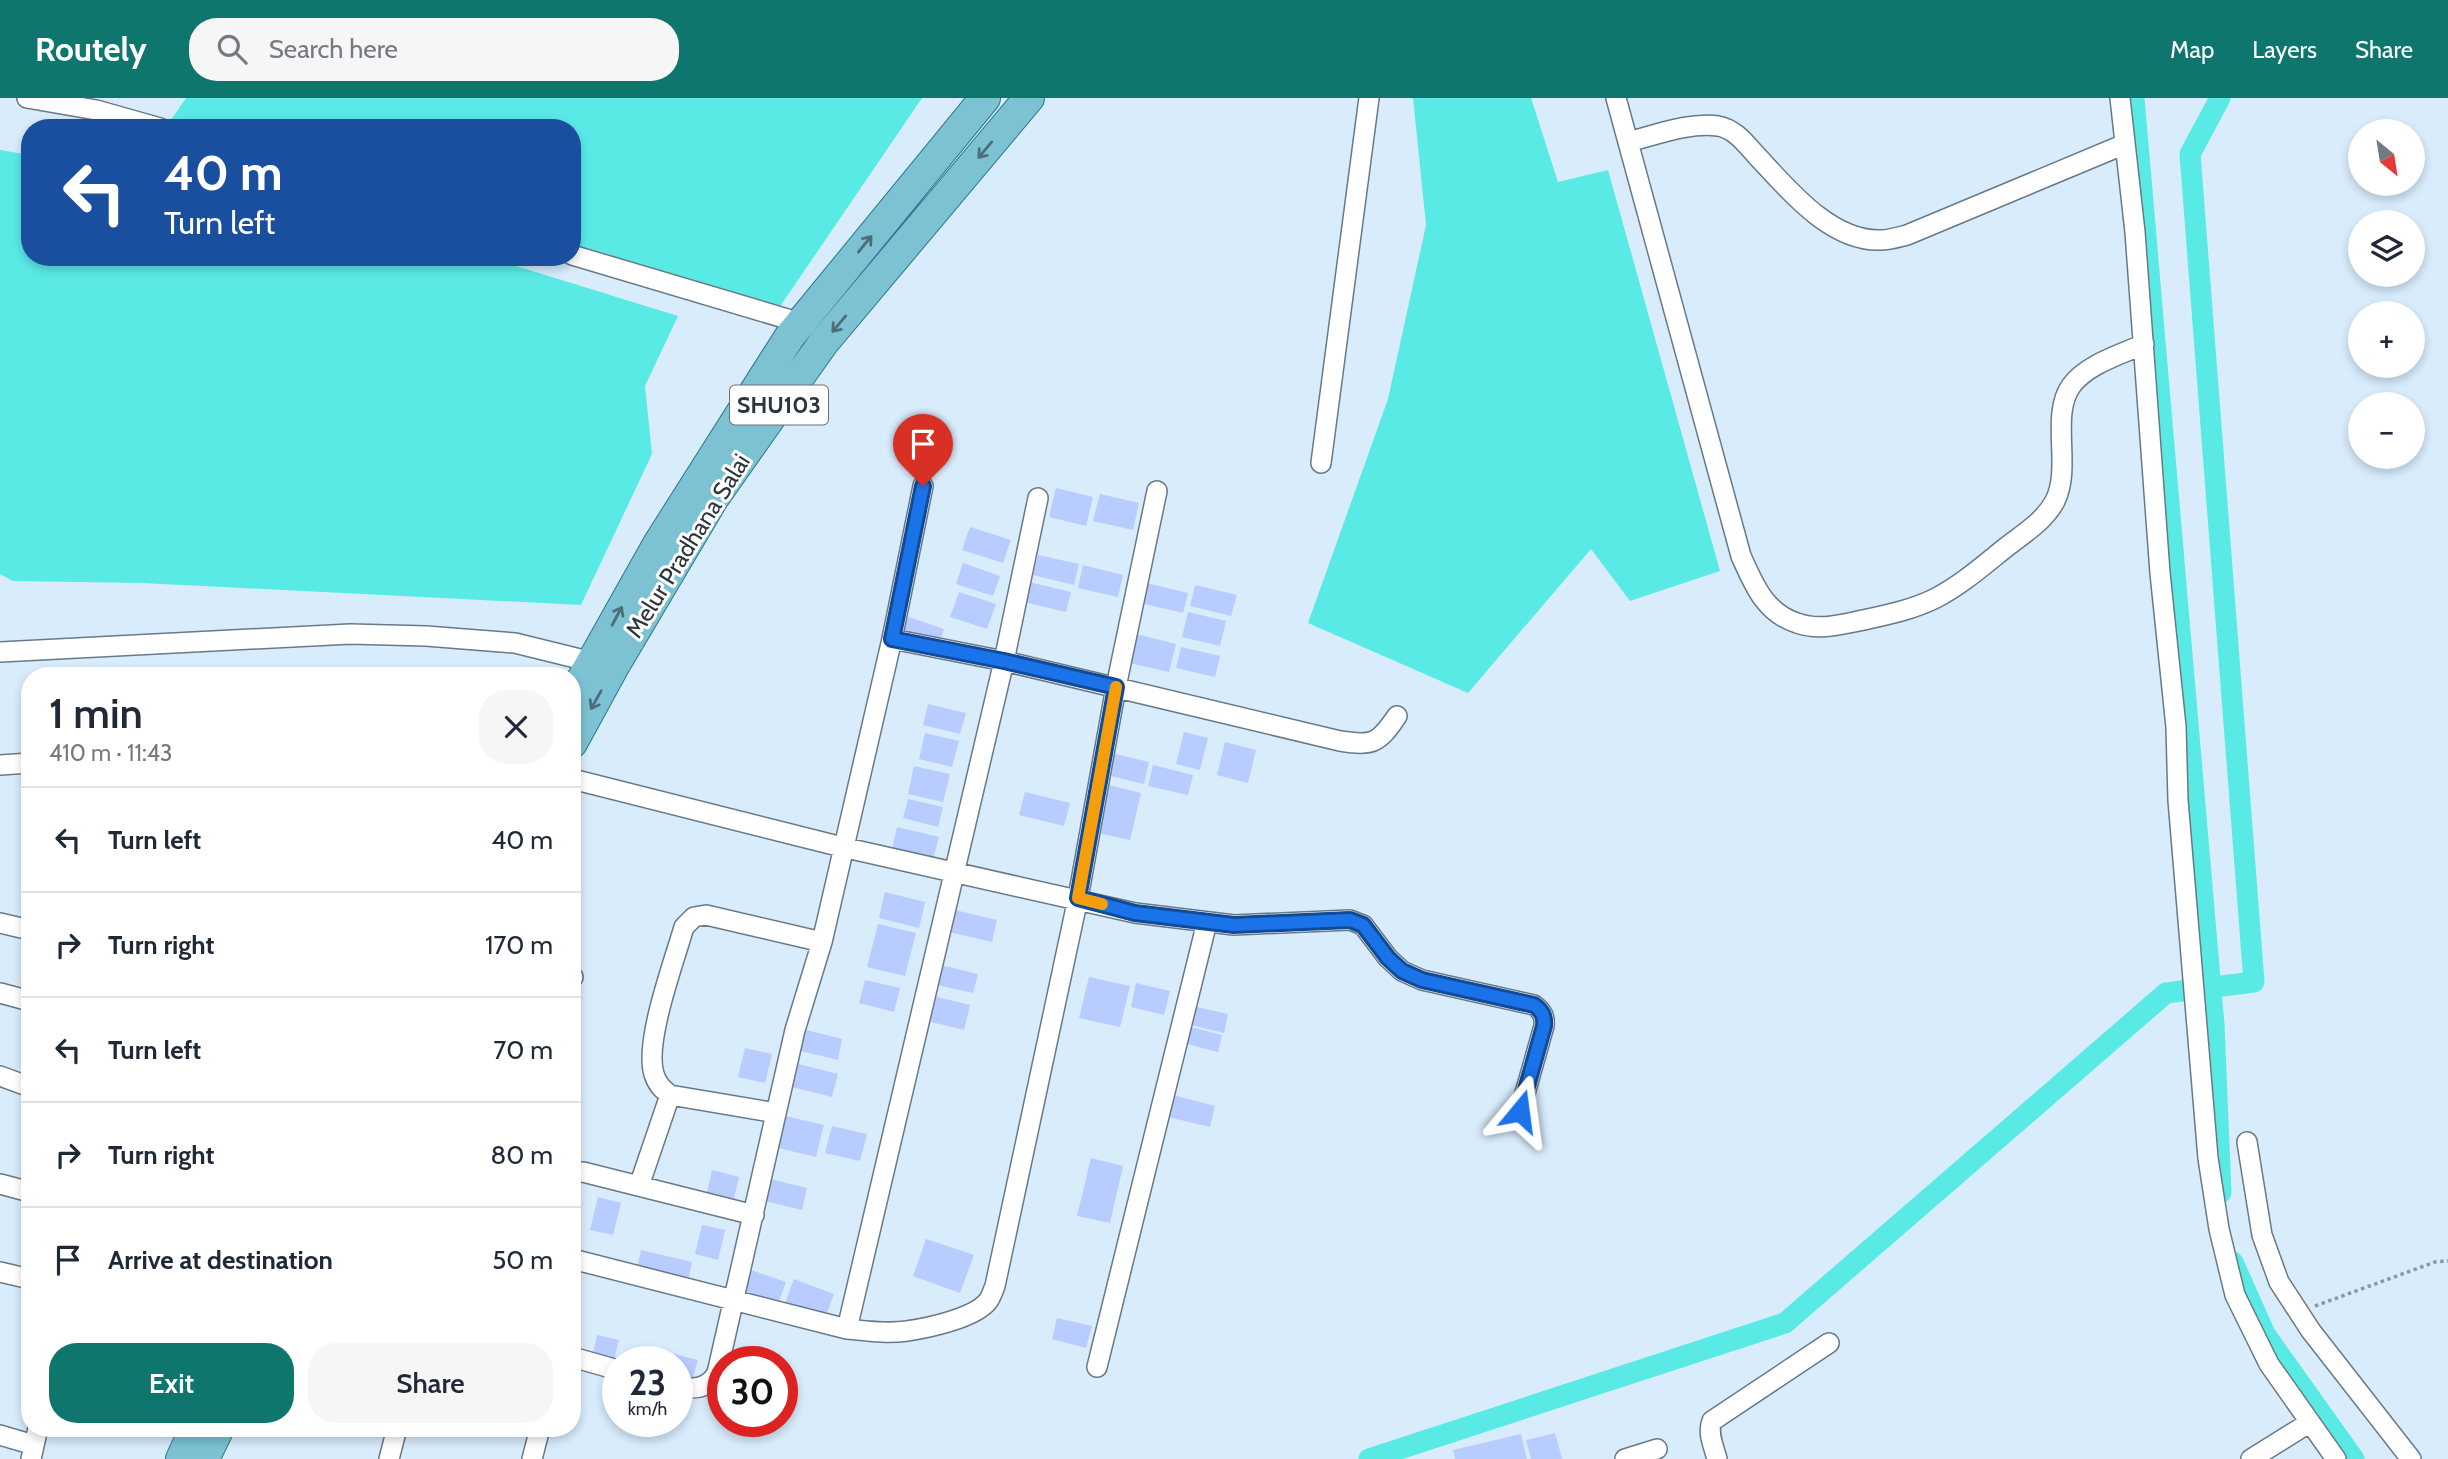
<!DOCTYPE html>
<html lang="en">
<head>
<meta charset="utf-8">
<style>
  :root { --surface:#fff; --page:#f6f6f7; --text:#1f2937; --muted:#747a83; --line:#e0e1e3; --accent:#0f766e }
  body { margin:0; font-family:Cabin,sans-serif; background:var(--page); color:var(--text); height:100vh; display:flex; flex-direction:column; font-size:26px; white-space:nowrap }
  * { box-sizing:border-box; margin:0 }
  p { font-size:23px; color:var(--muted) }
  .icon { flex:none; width:38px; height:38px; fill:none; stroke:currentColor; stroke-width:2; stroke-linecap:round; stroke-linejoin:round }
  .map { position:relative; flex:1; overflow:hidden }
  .sheet { position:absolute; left:21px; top:569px; width:560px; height:770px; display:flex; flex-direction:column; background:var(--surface); border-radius:28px; box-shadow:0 4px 10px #0003 }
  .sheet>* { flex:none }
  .hud { position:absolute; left:21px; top:21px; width:560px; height:147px; border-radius:28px; box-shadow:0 4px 10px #0003; background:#1a4fa0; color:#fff; overflow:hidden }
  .needle { width:46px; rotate:150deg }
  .fabs { position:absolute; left:2348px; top:21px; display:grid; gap:14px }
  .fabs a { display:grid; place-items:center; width:77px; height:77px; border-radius:50%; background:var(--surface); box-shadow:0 4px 10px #0003; font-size:35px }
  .speed { position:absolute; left:602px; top:1248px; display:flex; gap:14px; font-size:35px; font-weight:700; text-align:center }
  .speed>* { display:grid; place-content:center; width:91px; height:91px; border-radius:50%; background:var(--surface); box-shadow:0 4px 10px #0003; line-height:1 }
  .speed small { font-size:18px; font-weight:400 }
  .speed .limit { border:10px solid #d22; background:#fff; color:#111 }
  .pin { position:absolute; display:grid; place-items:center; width:60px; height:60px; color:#fff; margin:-72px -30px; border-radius:50% 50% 50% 0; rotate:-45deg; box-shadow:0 0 7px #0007 }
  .pin .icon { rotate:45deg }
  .me { position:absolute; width:77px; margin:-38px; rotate:16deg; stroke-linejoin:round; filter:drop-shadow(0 0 5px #0008) }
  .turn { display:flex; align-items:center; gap:24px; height:147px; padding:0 28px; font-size:32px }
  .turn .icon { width:91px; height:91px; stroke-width:2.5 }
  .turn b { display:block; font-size:49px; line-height:60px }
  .round { display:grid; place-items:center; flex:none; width:74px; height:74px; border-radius:28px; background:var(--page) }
  .headline { display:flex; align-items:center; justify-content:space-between; height:119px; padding:0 28px }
  h1 { font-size:42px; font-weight:600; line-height:52px }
  .action { display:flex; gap:14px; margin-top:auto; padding:14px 28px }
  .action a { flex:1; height:80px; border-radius:28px; background:var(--accent); color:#fff; font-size:28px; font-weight:600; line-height:80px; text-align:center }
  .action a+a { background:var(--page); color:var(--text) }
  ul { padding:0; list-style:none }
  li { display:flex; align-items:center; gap:21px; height:105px; padding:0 28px; border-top:2px solid var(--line) }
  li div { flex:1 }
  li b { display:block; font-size:26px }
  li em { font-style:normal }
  header { display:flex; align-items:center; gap:42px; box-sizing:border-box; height:98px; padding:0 35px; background:var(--accent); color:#fff }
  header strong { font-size:33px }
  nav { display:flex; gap:38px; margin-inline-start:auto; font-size:24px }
  .search { width:490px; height:63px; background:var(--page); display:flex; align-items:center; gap:18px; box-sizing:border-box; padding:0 24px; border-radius:28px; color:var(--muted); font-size:26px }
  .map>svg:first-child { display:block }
  .water { fill:#59eae6 }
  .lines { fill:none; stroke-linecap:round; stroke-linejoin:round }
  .canal { stroke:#59eae6; stroke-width:21 }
  .building { fill:#b9ccff }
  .street-casing { stroke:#687987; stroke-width:22 }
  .primary-casing { stroke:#27778a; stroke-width:32 }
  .path { stroke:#8a98a4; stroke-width:3.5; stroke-dasharray:3.5 3.5; stroke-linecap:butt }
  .street { stroke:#fff; stroke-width:19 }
  .primary { stroke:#7cc2d3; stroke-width:30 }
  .oneway { stroke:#4d6d78 }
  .route-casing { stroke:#114b97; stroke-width:18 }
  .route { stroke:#1a73e8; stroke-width:12 }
  .slow { stroke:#f59e0b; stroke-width:12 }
  .labels { text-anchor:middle; stroke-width:6; stroke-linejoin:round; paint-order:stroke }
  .shield { fill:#fff; stroke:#6c7276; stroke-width:2 }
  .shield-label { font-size:23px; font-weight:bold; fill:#2d353b }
  .street-label { font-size:24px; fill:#2d353b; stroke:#fff }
</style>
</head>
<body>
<header>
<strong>Routely</strong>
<div class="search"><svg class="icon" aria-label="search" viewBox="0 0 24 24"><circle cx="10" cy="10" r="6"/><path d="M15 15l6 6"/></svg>Search here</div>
<nav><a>Map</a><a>Layers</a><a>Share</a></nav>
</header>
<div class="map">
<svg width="2448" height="1361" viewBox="0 0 2448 1361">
  <rect width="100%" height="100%" fill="#d8ecfc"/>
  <path class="water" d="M186,0H922L779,210L572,148V30H194L171,22Z
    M1413,0H1531L1558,84L1608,72L1720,473L1630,503L1591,451L1468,595L1308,525L1388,301L1426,127Z
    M0,52L30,57V159H487L678,218L645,288L652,356L581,507L142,485L13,483L0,476Z"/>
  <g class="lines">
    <path class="canal" d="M2134,0L2214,927L2221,1095
      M2233,1164L2265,1236L2354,1361
      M1369,1361L1785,1225L2166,895L2254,884L2190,56L2220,0"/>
  </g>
  <path class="building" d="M1056,390L1093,399L1086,428L1049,419Z
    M1100,396L1139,405L1133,432L1093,423Z
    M970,429L1011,442L1003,465L962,452Z
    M1038,457L1079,466L1074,487L1033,477Z
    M963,465L1000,478L993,498L956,486Z
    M1083,467L1123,477L1118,499L1078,490Z
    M1029,484L1071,494L1066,514L1024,504Z
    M1146,485L1188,495L1183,515L1141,505Z
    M1195,487L1237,497L1231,518L1190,508Z
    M959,494L996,506L987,531L950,519Z
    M1188,514L1226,523L1220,548L1182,539Z
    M903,517L944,531L938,548L897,535Z
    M1136,536L1176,546L1169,574L1129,565Z
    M1181,549L1220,558L1215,579L1176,570Z
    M928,606L966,615L960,636L923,627Z
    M1184,634L1208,640L1200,672L1176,666Z
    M925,635L959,643L952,669L919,661Z
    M1225,644L1256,652L1248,685L1217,677Z
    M1111,655L1149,664L1144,686L1106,677Z
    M1153,667L1193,677L1188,697L1148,688Z
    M914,668L950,676L943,704L908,696Z
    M1105,686L1141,695L1130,742L1093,734Z
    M1025,694L1070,705L1064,728L1019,717Z
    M908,701L943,709L938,729L903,720Z
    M897,729L939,739L933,761L892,751Z
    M885,794L925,804L919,830L879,820Z
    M955,812L997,822L992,844L949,834Z
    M878,826L916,835L905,878L867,869Z
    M937,866L978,876L973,895L932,886Z
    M1089,879L1130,888L1120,929L1079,920Z
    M865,882L900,890L894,914L859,905Z
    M1136,885L1170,893L1164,917L1131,909Z
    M929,897L970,907L964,932L923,922Z
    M1188,907L1228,916L1224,935L1183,925Z
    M1183,927L1222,937L1218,954L1179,944Z
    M806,932L842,941L838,962L801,953Z
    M745,950L772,956L765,985L738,979Z
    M798,966L838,976L832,999L792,989Z
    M1173,997L1215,1008L1210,1029L1168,1019Z
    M781,1017L824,1027L816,1059L774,1049Z
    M832,1028L867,1036L860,1063L825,1055Z
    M1091,1060L1123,1068L1110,1125L1077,1118Z
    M712,1072L739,1079L732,1108L705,1102Z
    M770,1081L807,1090L802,1112L765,1103Z
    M598,1099L621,1105L613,1137L590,1132Z
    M702,1127L725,1132L718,1162L695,1156Z
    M926,1141L974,1157L960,1195L913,1178Z
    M641,1152L692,1164L687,1187L636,1175Z
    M748,1171L786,1184L778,1206L740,1193Z
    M794,1181L834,1196L825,1220L785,1205Z
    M1057,1220L1092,1228L1086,1250L1052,1241Z
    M597,1237L619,1242L613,1265L592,1260Z
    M646,1250L669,1255L667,1264H643Z
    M674,1256L698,1262L692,1283L677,1280V1264H672Z
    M1555,1335L1562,1361H1531L1526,1342Z
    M1521,1336L1527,1361H1455L1453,1352Z"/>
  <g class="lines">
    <g class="street-casing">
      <path id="street" d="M27,0L96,12L160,30
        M1616,0L1741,458C1754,487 1765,515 1797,525C1816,532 1835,528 1854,524C1882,518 1910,513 1936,500C1963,486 1986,465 2009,447C2026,434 2045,422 2055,403C2072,369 2050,318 2071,288C2087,266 2120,257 2144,246
        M2120,0L2135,134L2160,475L2176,629L2178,702L2208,1060L2219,1131L2235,1197L2269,1266L2336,1361
        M1628,44C1656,37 1689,24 1718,28C1735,31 1745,45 1756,57C1787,90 1830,144 1881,142C1889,142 1899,139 1907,137L2125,46
        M572,157L801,225
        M1321,365L1369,0
        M892,541L1004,563L1340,643C1373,648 1378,646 1397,618
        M0,554L350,536L426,538L515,545L600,566
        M0,667L30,665
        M572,681L842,749L1135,815L1234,827L1350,822L1363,827L1388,860L1402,873L1422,882L1534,907C1542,913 1545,918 1544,928L1520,1013
        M0,825L30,832
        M572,880L573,879
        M0,895L30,903
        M0,978L30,989
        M776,1015L670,997C662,991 657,986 654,976C644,944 674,864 684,829L694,819L706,817L822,844
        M2247,1044L2262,1137L2279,1184L2311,1233L2411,1361
        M583,1074L754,1117
        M0,1086L30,1094
        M639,1088L670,997
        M572,1161L847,1231C867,1233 887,1236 907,1233C928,1230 975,1220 988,1203C991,1199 993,1193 995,1188L1078,800L1116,589L1157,393
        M0,1174L30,1181
        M847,1231L1004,563L1038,400
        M572,1259L618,1272
        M1097,1269L1207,824
        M677,1288C694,1292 708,1291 717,1275L795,932L822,844L892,541L923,388
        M0,1337L34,1347
        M31,1361L38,1330
        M389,1361L397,1330
        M532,1361L540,1330
        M1625,1361L1657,1351
        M1717,1361C1714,1349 1707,1335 1712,1323L1829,1245
        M2251,1361L2309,1325"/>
    </g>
    <g class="primary-casing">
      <path id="primary" d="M572,599L658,446L790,238L985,0
        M572,645L614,568L713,401L777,310L824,244L1029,0
        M181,1361L195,1330
        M204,1361L219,1330"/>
    </g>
    <path class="path" d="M2315,1208L2435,1164L2448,1163"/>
    <use href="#street" class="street"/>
    <use href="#primary" class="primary"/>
  </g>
  <defs><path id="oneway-shaft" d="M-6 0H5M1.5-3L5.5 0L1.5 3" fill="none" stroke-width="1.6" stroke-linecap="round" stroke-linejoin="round" transform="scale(1.75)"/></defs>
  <g class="oneway">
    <use href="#oneway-shaft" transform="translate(985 52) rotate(130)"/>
    <use href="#oneway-shaft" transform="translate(865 146) rotate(-51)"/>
    <use href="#oneway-shaft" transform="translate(839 226) rotate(130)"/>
    <use href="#oneway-shaft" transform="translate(617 518) rotate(-62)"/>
    <use href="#oneway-shaft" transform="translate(596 602) rotate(119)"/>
  </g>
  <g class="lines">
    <g class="route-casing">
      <path id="route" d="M923,388L892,541L1004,563L1116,589L1078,800L1135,815L1234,827L1350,822L1363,827L1388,860L1402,873L1422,882L1534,907C1542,913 1545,918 1544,928L1520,1013"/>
    </g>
    <use href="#route" class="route"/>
    <path class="slow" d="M1102,806L1078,800L1116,589"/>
  </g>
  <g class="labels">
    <rect class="shield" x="730" y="287.5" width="98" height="39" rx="5"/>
    <g class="shield-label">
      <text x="779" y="315">SHU103</text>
    </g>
    <g class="street-label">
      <text transform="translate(688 448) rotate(-58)" y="8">Melur Pradhana Salai</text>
    </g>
  </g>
</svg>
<div class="fabs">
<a><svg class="needle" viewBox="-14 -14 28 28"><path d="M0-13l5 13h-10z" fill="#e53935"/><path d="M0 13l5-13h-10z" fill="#747a83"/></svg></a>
<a><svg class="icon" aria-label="layers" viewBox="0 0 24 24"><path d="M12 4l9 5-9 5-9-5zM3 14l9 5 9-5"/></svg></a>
<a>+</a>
<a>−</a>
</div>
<div class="speed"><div>23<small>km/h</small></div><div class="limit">30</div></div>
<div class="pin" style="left:923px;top:388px;background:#d93025"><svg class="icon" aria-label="arrive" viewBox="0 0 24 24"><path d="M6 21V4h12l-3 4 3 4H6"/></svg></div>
<svg class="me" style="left:1520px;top:1013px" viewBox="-20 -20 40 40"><path d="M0-17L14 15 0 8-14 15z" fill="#1a73e8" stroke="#fff" stroke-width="4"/></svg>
<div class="hud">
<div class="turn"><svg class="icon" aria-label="left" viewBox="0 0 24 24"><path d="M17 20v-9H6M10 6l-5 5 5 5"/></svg><div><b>40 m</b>Turn left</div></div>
</div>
<section class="sheet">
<div class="headline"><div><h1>1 min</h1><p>410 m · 11:43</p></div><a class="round"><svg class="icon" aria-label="close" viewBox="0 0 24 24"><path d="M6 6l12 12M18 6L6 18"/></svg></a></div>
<ul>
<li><svg class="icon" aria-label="left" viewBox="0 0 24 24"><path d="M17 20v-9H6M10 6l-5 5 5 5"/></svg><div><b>Turn left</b></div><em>40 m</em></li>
<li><svg class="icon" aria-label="right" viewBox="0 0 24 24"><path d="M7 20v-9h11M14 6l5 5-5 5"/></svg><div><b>Turn right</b></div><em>170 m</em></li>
<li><svg class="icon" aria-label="left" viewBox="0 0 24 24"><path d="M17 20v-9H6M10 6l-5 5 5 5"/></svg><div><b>Turn left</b></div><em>70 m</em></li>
<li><svg class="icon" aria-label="right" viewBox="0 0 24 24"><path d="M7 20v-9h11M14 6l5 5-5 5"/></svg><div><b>Turn right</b></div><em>80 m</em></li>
<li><svg class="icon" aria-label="arrive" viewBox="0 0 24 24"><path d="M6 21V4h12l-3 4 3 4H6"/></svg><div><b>Arrive at destination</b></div><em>50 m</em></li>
</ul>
<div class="action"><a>Exit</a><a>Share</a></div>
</section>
</div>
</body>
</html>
